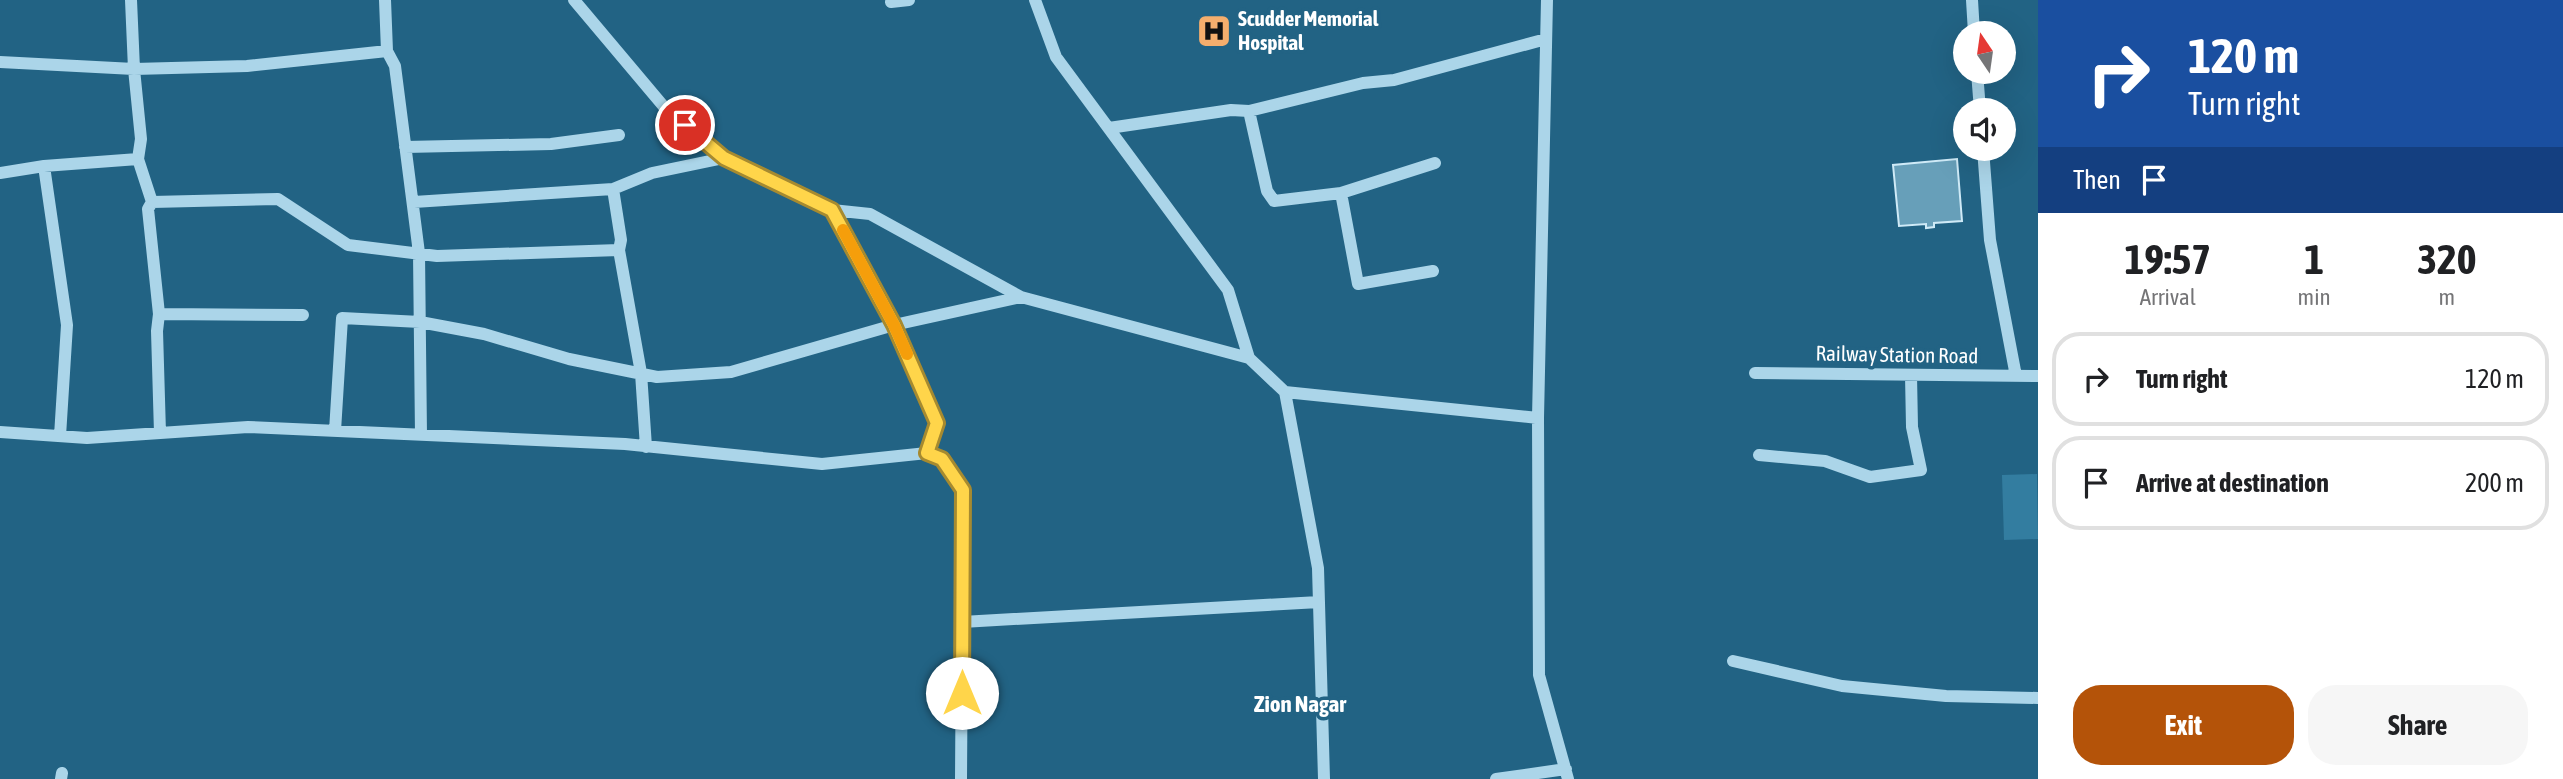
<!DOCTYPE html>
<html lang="en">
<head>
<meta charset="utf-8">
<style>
  :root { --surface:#fff; --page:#f6f6f6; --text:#202124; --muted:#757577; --line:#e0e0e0; --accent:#b45309 }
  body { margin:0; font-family:"Asap Condensed",sans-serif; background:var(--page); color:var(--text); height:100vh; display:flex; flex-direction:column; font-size:26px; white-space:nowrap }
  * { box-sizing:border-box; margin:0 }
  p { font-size:23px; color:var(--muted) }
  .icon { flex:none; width:38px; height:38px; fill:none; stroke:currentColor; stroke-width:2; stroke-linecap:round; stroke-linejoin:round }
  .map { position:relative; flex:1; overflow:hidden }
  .details { display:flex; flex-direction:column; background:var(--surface); width:525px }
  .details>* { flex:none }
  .guide { background:#1a4fa0; color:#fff; overflow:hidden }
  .needle { width:46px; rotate:347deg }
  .tools { position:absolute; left:1953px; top:21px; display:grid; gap:14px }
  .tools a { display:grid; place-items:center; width:63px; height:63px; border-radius:50%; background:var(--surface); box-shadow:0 7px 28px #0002; font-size:35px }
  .pin { position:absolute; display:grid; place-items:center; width:60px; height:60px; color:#fff; margin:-30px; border:4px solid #fff; border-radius:50%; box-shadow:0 2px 7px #0007 }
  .me { position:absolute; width:77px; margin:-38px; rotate:0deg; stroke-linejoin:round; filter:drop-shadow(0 0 5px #0008) }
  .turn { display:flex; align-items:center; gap:24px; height:147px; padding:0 35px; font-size:32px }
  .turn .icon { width:91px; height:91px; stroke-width:2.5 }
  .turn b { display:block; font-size:49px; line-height:60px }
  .then { display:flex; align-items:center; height:66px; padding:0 35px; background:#0003; gap:14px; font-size:26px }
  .eta { display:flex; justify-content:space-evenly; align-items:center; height:119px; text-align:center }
  .eta b { font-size:42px; font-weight:700; line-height:49px }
  .primary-button { display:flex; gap:14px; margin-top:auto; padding:14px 35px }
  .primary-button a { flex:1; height:80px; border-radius:28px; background:var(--accent); color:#fff; font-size:28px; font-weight:700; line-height:80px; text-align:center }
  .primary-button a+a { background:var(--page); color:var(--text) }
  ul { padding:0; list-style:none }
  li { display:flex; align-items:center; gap:21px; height:94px; margin:0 14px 10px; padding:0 21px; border:4px solid var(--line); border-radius:28px }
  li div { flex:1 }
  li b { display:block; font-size:26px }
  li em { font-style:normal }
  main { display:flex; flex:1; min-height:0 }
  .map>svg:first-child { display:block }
  .green { fill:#337da0 }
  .building { fill:#679fb9; stroke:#cfeaf7; stroke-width:2 }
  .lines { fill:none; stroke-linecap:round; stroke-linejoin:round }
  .minor { stroke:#abd5e9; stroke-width:12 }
  .route-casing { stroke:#a68a30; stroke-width:18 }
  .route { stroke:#ffd54a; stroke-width:12 }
  .slow { stroke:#f59e0b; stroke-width:12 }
  .labels { text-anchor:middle; stroke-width:7; stroke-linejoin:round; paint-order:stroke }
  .poi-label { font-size:21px; font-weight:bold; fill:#fff; stroke:#226384; text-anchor:start }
  .street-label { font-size:21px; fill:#fff; stroke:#226384 }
  .neighbourhood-label { font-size:23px; font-weight:bold; fill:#fff; stroke:#226384 }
</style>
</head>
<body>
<main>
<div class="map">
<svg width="2038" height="779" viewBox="0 0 2038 779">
  <rect width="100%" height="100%" fill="#226384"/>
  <path class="green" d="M2037,474L2038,539L2004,540L2002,475Z"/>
  <path class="building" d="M1957,159L1962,221L1934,223V227L1926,228V224L1899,226L1893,165Z"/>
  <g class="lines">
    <path class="minor" d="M131,0L134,69L141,139L138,159L152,202L148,209L159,314L157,331L160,433
      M385,0L387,51L395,66L419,253L421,435
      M574,0L665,108L724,158L832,210L870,214L1021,297L1249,358L1285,392L1538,418
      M1035,0L1056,57L1228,290L1249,358
      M1547,0L1538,418L1539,675L1568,779
      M1972,0L1974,33
      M891,2L909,0
      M0,62L134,69L247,66L387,51
      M1977,72L1980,110
      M1249,111L1267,191L1274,201L1341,193
      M1109,128L1231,110L1249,111L1363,83L1394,80L1546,39
      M405,147L551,144L619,135
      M1983,149L1990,240L2016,376
      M44,166L67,325L60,436
      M0,173L44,166L138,159
      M613,189L621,240L619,250L641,373L646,447
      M152,202L278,199L348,245L437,256L619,250
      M414,202L613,189L652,173L724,158
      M832,210L894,325L937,423L927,453
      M1433,271L1358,284L1341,193L1435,163
      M159,314L303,315
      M1755,373L2038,376
      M1285,392L1318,568L1324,779
      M335,431L342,318L420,322L484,334L569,359L657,377L731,372L894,325L1021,297
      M0,432L87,438L248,427L625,444L822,464L927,453L942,459L963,490L961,779
      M1759,455L1825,461L1870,477L1921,470L1912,427L1911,375
      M962,622L1319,602
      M1733,661L1842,686L1946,696L2038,698
      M61,779L62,773
      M1496,779L1566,769"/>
  </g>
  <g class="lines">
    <g class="route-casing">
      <path id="route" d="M685,125L724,158L832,210L894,325L937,423L927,453L942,459L963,490L962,693"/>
    </g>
    <use href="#route" class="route"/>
    <path class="slow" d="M843,230L894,325L907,354"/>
  </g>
  <defs>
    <g id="hospital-square" transform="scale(1.75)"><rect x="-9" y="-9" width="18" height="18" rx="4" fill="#f5ae6d" stroke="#226384"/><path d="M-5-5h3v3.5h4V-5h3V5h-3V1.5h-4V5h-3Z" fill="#111"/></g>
  </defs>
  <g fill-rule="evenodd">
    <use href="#hospital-square" x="1214" y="31"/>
  </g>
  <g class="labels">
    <g class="poi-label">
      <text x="1238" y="26">Scudder Memorial<tspan x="1238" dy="24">Hospital</tspan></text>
    </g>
    <g class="street-label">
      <text transform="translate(1897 355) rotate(1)" y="7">Railway Station Road</text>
    </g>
    <g class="neighbourhood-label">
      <text x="1300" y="712">Zion Nagar</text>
    </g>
  </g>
</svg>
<div class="tools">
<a><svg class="needle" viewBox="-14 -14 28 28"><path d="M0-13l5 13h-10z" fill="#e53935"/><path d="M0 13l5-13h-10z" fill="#757577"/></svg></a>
<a><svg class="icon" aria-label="sound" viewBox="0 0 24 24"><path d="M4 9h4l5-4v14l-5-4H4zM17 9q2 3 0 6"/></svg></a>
</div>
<div class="pin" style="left:685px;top:125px;background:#d93025"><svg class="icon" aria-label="arrive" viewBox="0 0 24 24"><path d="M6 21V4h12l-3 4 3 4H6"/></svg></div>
<svg class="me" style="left:962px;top:693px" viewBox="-20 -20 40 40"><circle r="19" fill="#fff"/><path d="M0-13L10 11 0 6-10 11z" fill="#ffd54a"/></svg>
</div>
<section class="details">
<div class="guide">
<div class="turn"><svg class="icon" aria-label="right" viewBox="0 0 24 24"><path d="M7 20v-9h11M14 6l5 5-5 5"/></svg><div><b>120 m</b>Turn right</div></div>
<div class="then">Then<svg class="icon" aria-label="arrive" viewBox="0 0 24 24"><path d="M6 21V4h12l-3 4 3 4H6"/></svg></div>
</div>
<div class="eta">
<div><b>19:57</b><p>Arrival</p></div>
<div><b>1</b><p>min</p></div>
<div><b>320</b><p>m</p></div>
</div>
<ul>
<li><svg class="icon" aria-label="right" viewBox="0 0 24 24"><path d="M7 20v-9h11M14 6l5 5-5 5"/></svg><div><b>Turn right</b></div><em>120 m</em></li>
<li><svg class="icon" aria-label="arrive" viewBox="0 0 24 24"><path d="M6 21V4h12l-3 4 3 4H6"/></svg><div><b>Arrive at destination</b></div><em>200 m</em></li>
</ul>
<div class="primary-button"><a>Exit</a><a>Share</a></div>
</section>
</main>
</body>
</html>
